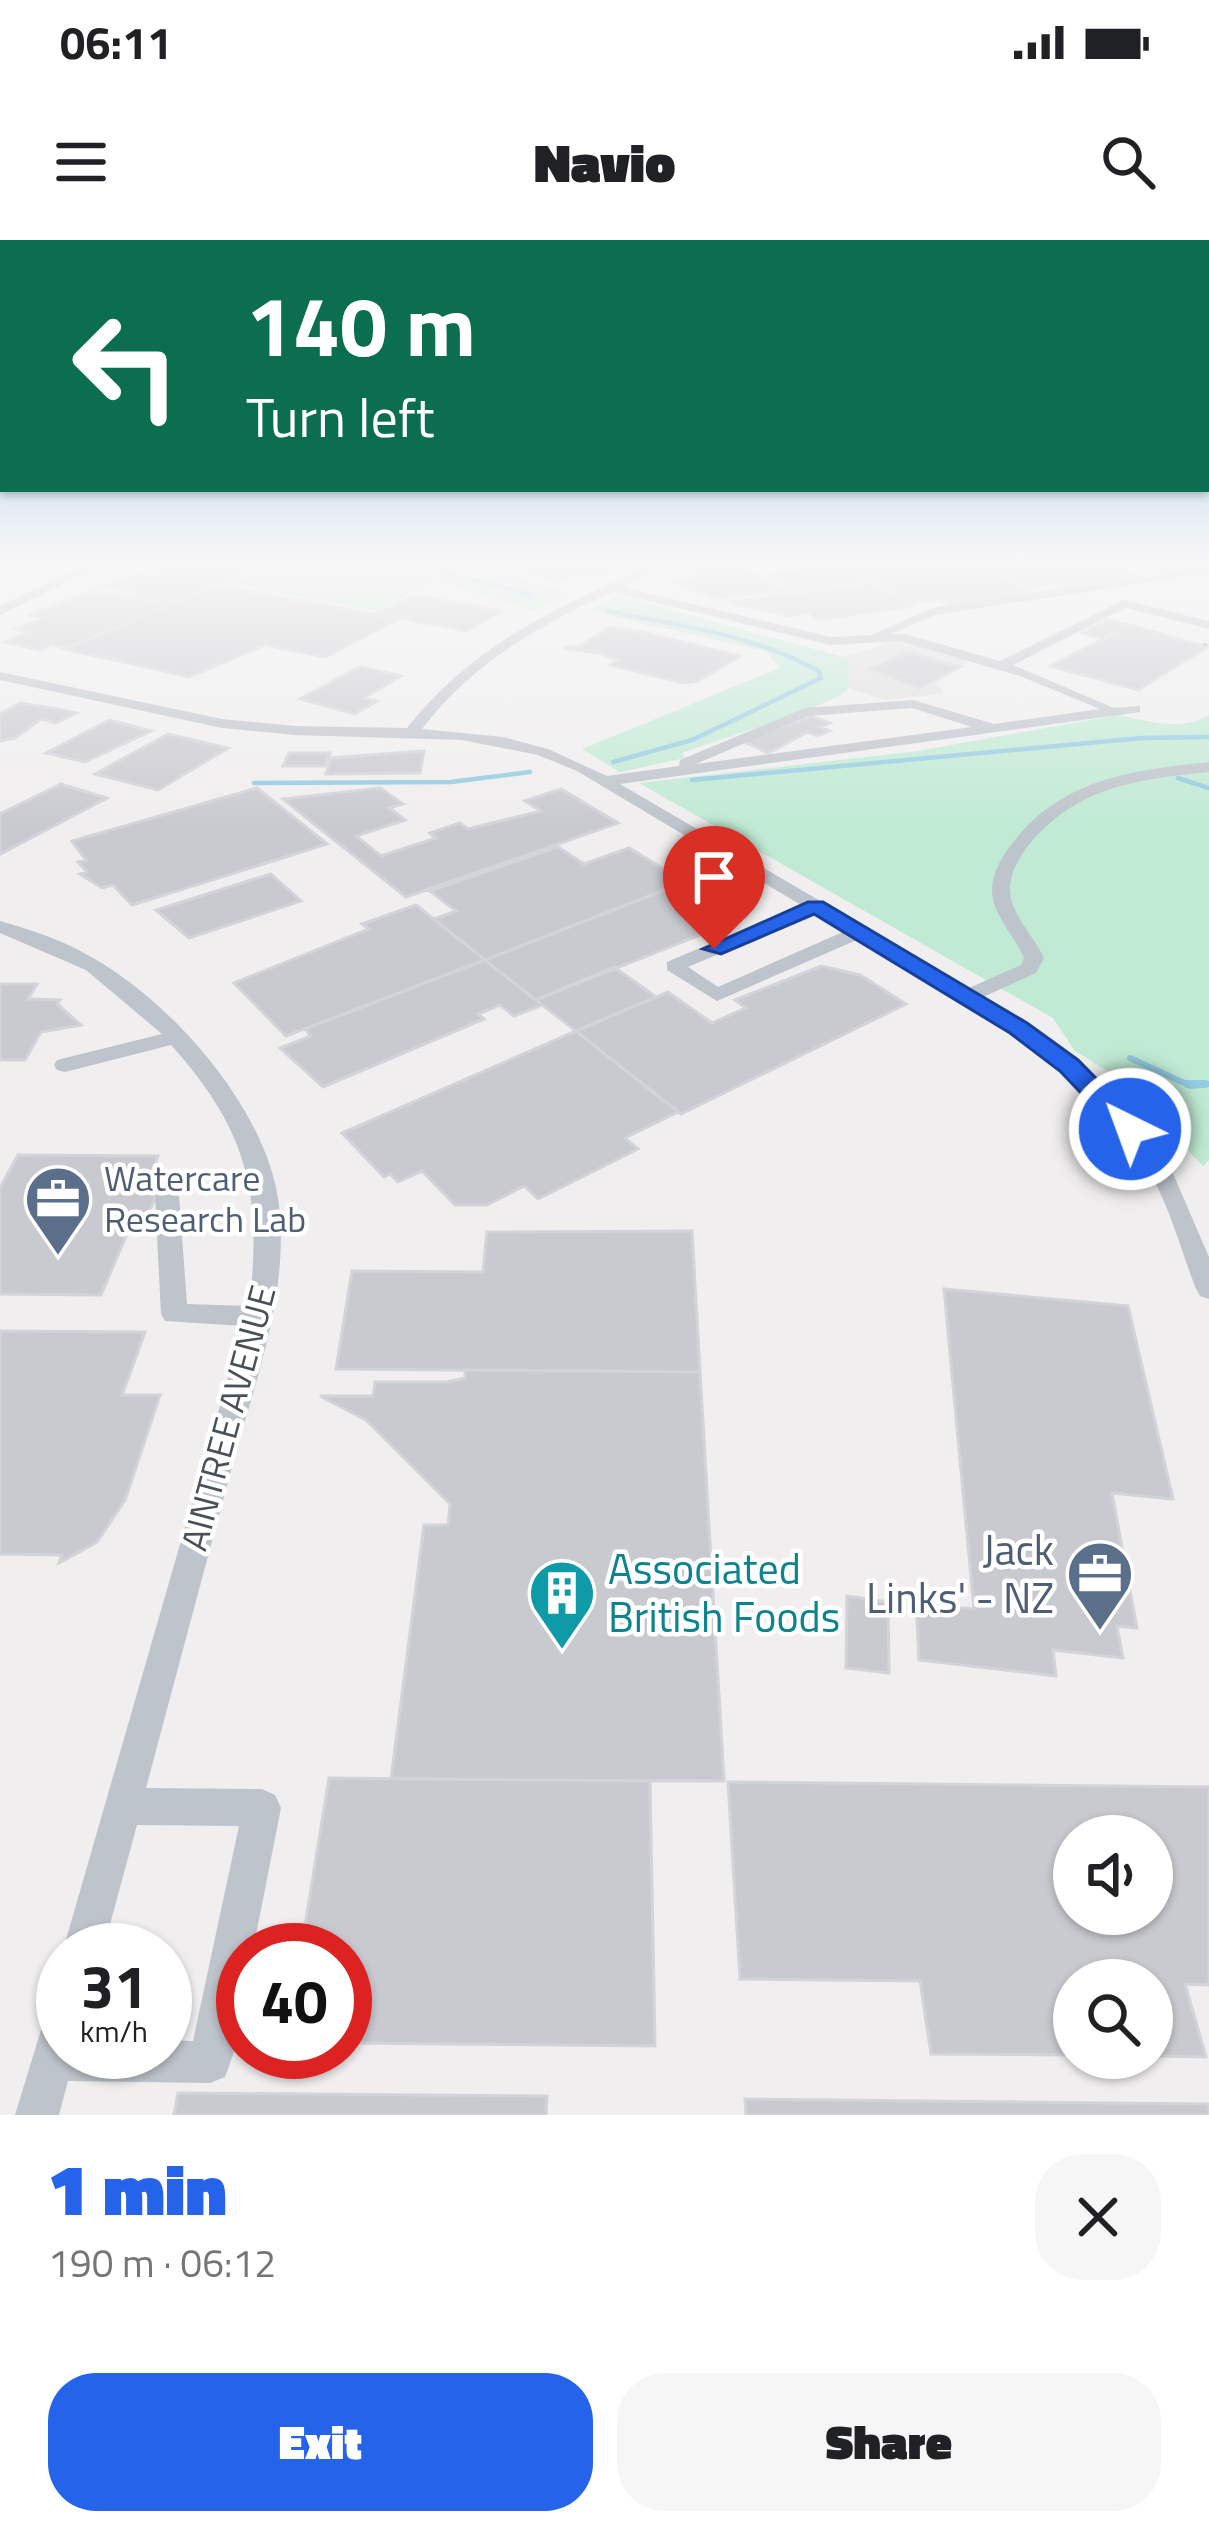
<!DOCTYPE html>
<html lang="en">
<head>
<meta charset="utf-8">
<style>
  :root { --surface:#fff; --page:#f6f6f6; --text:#202124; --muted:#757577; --accent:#2563eb }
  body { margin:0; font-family:"Titillium Web",sans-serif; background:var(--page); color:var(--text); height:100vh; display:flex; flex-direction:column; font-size:45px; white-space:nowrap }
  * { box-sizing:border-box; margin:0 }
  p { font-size:39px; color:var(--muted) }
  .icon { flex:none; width:66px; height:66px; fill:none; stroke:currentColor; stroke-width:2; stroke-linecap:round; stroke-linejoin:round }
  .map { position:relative; height:1875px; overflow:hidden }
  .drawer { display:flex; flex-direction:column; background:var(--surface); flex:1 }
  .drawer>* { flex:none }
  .top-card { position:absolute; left:0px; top:0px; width:1209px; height:252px; box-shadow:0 3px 9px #0004; background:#0b6e4f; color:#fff; overflow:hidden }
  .buttons { position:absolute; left:1053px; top:1575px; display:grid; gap:24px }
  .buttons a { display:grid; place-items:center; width:120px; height:120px; border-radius:50%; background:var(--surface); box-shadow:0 3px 9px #0004; font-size:60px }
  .speed { position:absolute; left:36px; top:1683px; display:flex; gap:24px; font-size:60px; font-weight:700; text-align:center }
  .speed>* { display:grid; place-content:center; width:156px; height:156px; border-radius:50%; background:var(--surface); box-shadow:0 3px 9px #0004; line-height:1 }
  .speed small { font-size:30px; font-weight:400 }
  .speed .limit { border:18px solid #d22; background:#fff; color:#111 }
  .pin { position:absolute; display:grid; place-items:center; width:102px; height:102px; color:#fff; margin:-123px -51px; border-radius:50% 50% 50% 0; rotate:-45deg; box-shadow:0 0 12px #0007 }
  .pin .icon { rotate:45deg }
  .me { position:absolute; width:132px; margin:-66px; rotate:318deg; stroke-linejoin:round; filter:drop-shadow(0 0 9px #0008) }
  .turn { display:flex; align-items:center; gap:42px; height:252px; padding:0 48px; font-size:54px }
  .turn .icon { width:156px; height:156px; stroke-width:2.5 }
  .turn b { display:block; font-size:84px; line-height:102px }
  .round { display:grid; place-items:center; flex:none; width:126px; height:126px; border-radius:48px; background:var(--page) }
  .headline { display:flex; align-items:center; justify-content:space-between; height:204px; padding:0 48px }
  h1 { font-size:72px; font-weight:800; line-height:90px; color:var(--accent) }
  .button { display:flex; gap:24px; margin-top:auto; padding:24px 48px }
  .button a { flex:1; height:138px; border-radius:48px; background:var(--accent); color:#fff; font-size:48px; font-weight:800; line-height:138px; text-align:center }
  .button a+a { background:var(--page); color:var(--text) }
  .status { display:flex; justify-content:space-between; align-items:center; height:84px; padding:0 60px; background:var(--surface); direction:ltr }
  .status svg { height:33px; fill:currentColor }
  header { display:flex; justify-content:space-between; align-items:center; height:156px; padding:0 48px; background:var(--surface); font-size:54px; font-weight:800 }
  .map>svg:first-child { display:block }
  .education { fill:#e1dfdf }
  .green { fill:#c0ead4 }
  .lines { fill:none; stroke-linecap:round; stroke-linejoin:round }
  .stream-far2 { stroke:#92cbe2; stroke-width:4.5 }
  .stream-far1 { stroke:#92cbe2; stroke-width:6 }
  .stream { stroke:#92cbe2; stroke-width:8 }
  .building { fill:#c9cad0; stroke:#d2d4d9; stroke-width:3; fill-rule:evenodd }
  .path { stroke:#7cc4a7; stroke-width:3; stroke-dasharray:4.5 3; stroke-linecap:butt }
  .minor { fill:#bec4cb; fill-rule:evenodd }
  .route { fill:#2563eb; stroke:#184099; stroke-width:3 }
  .labels { text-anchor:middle; stroke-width:9; stroke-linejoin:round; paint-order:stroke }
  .service-label { font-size:36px; fill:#4e5e75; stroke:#fff; text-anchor:start }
  .street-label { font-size:36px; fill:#485059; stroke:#fff }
  .near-service-label { font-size:42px; fill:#4e5e75; stroke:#fff; text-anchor:end }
  .near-culture-label { font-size:42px; fill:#0d838f; stroke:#fff; text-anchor:start }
</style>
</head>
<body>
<div class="status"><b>06:11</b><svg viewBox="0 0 49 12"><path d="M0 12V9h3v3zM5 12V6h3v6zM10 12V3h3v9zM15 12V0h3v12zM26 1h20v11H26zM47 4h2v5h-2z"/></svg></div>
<header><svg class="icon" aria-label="menu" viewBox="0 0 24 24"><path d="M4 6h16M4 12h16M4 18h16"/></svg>Navio<svg class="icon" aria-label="search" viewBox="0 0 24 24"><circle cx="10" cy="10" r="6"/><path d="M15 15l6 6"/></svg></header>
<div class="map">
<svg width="1209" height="1875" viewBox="0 0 1209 1875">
  <rect width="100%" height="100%" fill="#f0eeee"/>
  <path class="education" d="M897,400L969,421L937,443L942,454L885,460L849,448L850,422L844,417Z"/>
  <path class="green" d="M228,324H476L566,352L534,371L435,340L375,371L232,344L263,331Z
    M619,356L844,417L850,422L849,448C837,465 712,501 682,513L685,518L620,532L582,509L780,428L765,411L588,371Z
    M1118,475C1149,481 1181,492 1209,475V920L1203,926L1117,837L1075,811L1053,778L639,543L918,511Z"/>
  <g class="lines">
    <path class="stream-far2" d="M411,324L532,355
      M607,371C681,386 752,394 819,431L821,438L692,500L613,522
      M1178,538L1209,548
      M692,540L1142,498L1209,497
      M254,543L451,542L530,532"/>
    <path class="stream-far1" d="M1130,818L1191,846L1209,844"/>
    <path class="stream" d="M1188,844H1205"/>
  </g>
  <path class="building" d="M156,324H208L247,332L174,363L105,346L136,334L158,336Z
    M496,324H611L620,326L596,337L578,333L557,342Z
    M706,324H734L790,351L712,358L669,341L696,336L688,332Z
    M794,324H842L871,341L799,351L764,334L802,329Z
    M845,324H978L1034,353L950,365L939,359L913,363Z
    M980,324H1112L1141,337L1061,349L1050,343L1025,347Z
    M1115,324H1209V327L1167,333Z
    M871,343L913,366L820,380L809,373L789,376L730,362Z
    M216,345L398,379L325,417L265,405L189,437L65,409Z
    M91,351L174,363L68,408L52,405L40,410L5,402L29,392L16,389L44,378L30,375Z
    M415,355L502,371L466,391L377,373Z
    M1107,380L1130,385L1104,399L1082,393Z
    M1130,385L1207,407L1138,450L1050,426Z
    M609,387L642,392L740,416L698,441L682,443L610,425L619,420L600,413L565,408L581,406Z
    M908,412L960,427L919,448L871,429Z
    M359,427L401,436L364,458L377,461L355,474L300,459Z
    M20,463L58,469L76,473L56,483L41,479L15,498L0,501V474Z
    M811,476L830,483L820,487L830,491L817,496L808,492L768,513L742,501Z
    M109,480L151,491L85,522L46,513Z
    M168,494L228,508L158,550L95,534Z
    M424,511L420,533L326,534L331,518Z
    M289,513H330L325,526H283Z
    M61,544L107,558L0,614V574Z
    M257,548L327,604L132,665L113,645L102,648L80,634L87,632L78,622L86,620L72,601Z
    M380,548L403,564L389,568L405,580L356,596L381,616L436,598L430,593L460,583L468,589L541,571L525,561L561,549L618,583L406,657L283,559Z
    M558,607L584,624L629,608L685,642L485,720L434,679L456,671L430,651Z
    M271,634L301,661L189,698L156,670Z
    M700,636L735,658L731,659L745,668V677L536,760L485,720Z
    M416,665L485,720L286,796L234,743L369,689L362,684Z
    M485,720L542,765L514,776L500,765L478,774L484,779L323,847L280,808L311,796L305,789Z
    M821,726L860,735L906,764L681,874L576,791L668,752L712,783L746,768L735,760Z
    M614,727L656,757L576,791L536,760Z
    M0,744H37L28,759L60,760L57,764L81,785L41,792L25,820H0Z
    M576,791L678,872L625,898L638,909L538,959L524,946L487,965H455L422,931L398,942L390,934L384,937L342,893Z
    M18,915L158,916L147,945H160L145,983L132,982L101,1055L0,1054V948Z
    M692,991L700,1132L336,1129L352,1031L483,1032L487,992Z
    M944,1049L1128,1066L1173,1259L1112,1253L1137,1388L1117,1386L1123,1418L1053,1410L1056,1436L919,1420L916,1363L974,1369Z
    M0,1091L145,1092L122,1155H160L125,1260L97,1302L59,1323L62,1315L0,1314Z
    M465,1130L700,1132L724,1541L391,1539L424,1285H448L450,1264L366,1180L320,1156H373L375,1142H447L465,1138Z
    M847,1356L888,1362L889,1433L846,1428Z
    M329,1538L650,1541L655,1806L345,1803V1710H301Z
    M728,1542L1209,1547V1745L1185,1744L1206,1817L1152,1816V1740H1074V1815L931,1814L920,1741L740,1739ZM1074,1596H1152V1674H1074Z
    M178,1853L547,1856L546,1875H174Z
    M745,1859L1209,1864V1875H746Z"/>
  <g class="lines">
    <path class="path" d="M1203,404L1209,406"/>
    <path class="minor" d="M88,324H103L0,375V366Z
      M652,324H667L622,347L831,397L871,395L932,368L1209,327V333L935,375L891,394H905L1000,421L1124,360L1209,381V389L1125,368L1013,425L1114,468L1140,466V472L620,544L969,748L1021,725L1024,718C1015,696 993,676 992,651C992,632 1003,614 1015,600C1064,538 1135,530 1209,522V532C1140,539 1080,546 1032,601C1020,615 1009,633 1010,652C1012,676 1034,696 1044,718L1036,733L983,757L1077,820L1121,863L1171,929L1209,1017V1059L1200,1056L1196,1049C1182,1013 1171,971 1152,937C1089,825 964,762 859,699L717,761L667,730V722L801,665L577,531L538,515L462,500L295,495L222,488L0,440V432L222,479L295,486L407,488C474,403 557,368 652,324ZM612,352L831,405L900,401L1020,436L1100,469L994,484L913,460L805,468L680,520L679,526L607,536L548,509L503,497L422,489C472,423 538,386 612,352ZM912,468L972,487L696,524L808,476ZM814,673L845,691L718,747L688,727Z
      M0,681C32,690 65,701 93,718C174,764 268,871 279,965C289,1053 256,1139 233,1223C204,1331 175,1439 146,1548L262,1549L275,1555L281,1568L253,1710H243C243,1753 242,1797 225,1837L210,1843L68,1841L59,1875H15L48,1767L63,1761V1812H165V1800L193,1801L239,1586L137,1585L103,1710H63L243,1086L165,1081L161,1074L155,956L167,948L179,956L187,1064L249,1066C263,954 247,889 171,805L65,832L57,830L54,825L57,820L162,794L86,730L0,693Z"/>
  </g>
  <linearGradient id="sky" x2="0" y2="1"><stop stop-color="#85bde6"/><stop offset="0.55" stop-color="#f8f7f7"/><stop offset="1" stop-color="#f8f7f7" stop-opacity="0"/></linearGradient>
  <rect width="1209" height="587" fill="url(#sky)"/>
  <path class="route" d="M808,662H823L1027,783L1078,820L1140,883V895H1121L1060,831L1010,793L814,674L721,714L703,709Z"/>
  <defs>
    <g id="office-pin" transform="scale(3.45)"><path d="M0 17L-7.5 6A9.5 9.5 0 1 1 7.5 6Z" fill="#5c6f8a" stroke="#fff"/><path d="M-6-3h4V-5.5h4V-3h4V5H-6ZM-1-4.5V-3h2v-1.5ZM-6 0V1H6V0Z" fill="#fff"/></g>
    <g id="building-pin" transform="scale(3.45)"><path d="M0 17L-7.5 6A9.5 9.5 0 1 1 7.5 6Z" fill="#0f9aa8" stroke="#fff"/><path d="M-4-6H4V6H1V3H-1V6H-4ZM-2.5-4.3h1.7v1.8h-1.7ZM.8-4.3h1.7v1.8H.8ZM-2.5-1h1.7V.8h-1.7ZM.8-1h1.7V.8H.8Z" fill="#fff"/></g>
  </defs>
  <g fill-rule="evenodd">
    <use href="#office-pin" x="58" y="959"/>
    <use href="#office-pin" x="1100" y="1334"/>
    <use href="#building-pin" x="562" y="1353"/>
  </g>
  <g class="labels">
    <g class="service-label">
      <text x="104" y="951">Watercare<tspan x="104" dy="41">Research Lab</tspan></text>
    </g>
    <g class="street-label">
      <text transform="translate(228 1178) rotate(-75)" y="13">AINTREE AVENUE</text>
    </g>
    <g class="near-service-label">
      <text x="1054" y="1325">Jack<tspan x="1054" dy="48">Links' - NZ</tspan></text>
    </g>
    <g class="near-culture-label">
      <text x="608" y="1344">Associated<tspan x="608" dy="48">British Foods</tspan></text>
    </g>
  </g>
</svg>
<div class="buttons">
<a><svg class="icon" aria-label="sound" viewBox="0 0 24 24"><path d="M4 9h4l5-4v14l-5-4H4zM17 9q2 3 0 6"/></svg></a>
<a><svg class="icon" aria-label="search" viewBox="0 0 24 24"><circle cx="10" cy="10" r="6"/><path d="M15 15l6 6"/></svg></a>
</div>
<div class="speed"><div>31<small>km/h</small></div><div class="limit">40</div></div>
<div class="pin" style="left:714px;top:709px;background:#d93025"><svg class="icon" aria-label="arrive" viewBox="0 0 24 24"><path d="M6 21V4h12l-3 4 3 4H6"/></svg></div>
<svg class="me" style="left:1130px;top:889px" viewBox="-20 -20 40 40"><circle r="17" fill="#2563eb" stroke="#fff" stroke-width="3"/><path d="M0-11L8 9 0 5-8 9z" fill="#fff"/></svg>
<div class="top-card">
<div class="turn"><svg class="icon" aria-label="left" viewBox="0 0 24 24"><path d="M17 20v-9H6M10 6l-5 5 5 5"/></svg><div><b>140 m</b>Turn left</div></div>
</div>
</div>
<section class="drawer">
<div class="headline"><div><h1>1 min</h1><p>190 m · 06:12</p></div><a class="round"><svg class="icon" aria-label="close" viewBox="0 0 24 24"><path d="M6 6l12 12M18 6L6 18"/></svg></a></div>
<div class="button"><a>Exit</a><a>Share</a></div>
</section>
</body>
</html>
